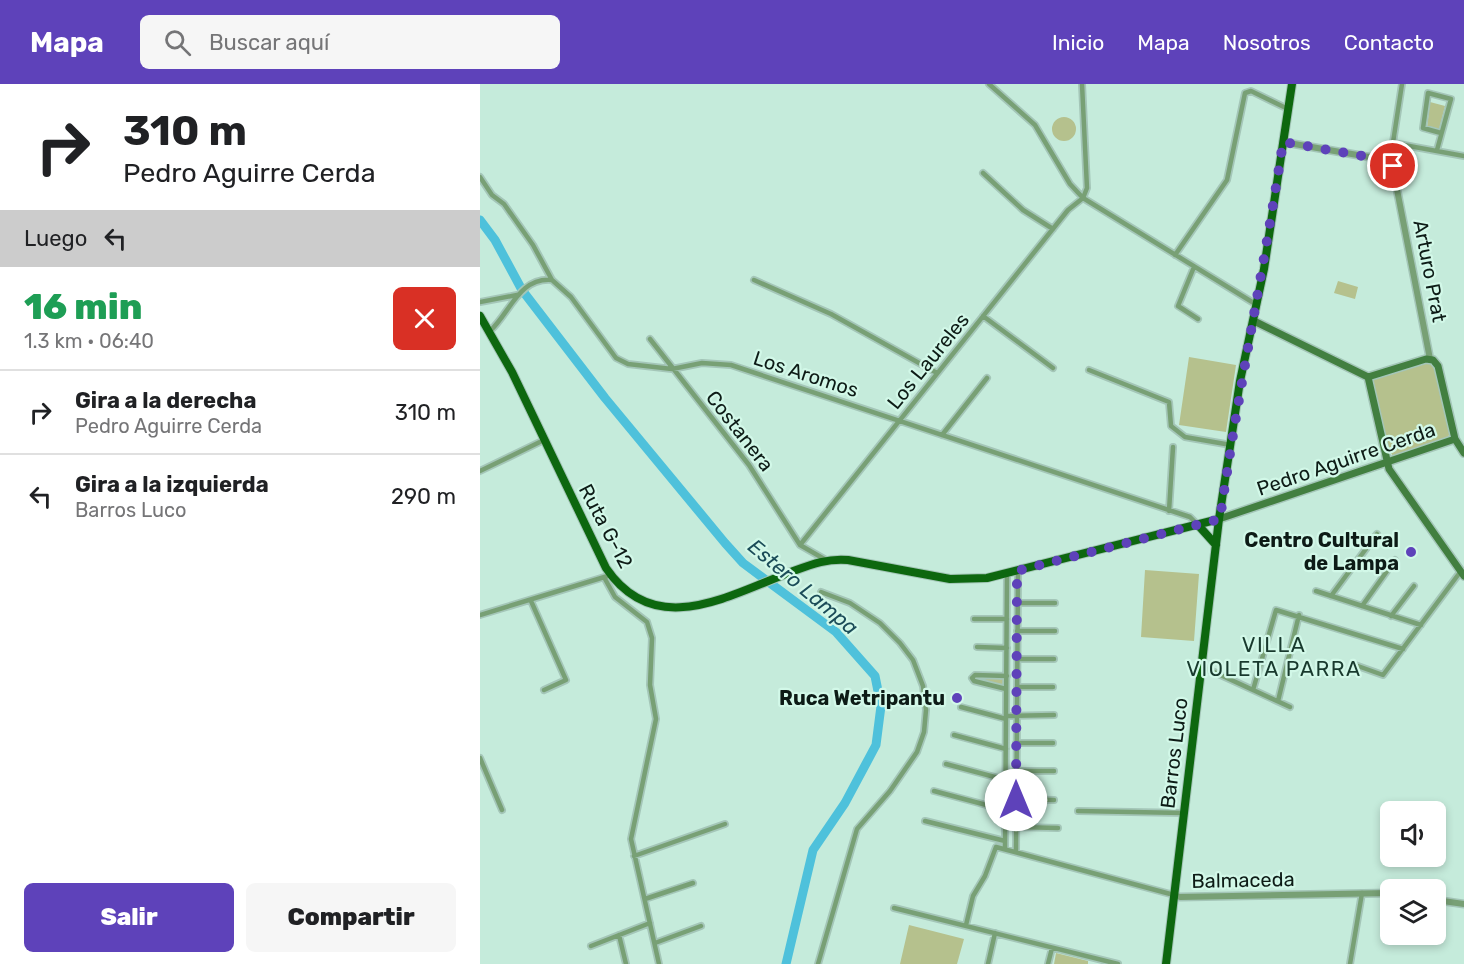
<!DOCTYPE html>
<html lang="es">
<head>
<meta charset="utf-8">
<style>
  :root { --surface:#fff; --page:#f6f6f6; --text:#202124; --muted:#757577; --line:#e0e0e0; --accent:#5e42ba }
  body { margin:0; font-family:Rubik,sans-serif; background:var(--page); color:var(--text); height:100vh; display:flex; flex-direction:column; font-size:22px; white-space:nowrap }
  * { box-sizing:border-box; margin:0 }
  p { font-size:20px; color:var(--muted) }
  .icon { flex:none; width:33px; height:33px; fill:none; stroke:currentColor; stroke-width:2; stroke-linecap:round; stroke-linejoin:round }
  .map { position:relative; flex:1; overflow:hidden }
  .side { display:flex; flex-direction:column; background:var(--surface); width:480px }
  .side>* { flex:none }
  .hud { background:#fff; color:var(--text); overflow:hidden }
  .buttons { position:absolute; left:900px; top:717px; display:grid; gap:12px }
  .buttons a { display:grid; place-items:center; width:66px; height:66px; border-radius:9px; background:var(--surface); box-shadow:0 3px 9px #0003; font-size:30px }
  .pin { position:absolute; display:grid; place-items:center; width:51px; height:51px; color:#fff; margin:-26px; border:3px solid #fff; border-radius:50%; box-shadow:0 2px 6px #0007 }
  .me { position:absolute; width:66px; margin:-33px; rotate:0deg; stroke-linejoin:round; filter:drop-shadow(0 0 4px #0008) }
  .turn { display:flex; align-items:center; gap:21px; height:126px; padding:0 24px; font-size:27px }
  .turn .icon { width:78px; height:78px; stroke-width:2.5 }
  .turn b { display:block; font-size:42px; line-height:51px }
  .then { display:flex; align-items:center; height:57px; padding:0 24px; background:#0003; gap:12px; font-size:22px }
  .round { display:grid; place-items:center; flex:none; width:63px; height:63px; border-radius:9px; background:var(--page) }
  .headline { display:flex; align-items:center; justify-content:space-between; height:102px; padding:0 24px }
  h1 { font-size:36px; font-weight:800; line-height:45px; color:#1e9e55 }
  .cta { display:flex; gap:12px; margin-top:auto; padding:12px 24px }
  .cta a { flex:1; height:69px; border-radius:9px; background:var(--accent); color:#fff; font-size:24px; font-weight:800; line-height:69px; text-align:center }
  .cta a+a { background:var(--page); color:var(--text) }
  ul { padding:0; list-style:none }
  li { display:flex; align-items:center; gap:18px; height:84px; padding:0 24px; border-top:2px solid var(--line) }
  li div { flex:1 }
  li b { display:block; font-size:22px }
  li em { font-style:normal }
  header { display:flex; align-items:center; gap:36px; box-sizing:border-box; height:84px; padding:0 30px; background:var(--accent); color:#fff }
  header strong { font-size:28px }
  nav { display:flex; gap:33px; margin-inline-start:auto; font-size:21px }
  .search { width:420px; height:54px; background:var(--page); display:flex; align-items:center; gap:15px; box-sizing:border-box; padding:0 21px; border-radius:9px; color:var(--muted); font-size:22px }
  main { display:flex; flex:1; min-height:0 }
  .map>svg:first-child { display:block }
  .green { fill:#b5c18d }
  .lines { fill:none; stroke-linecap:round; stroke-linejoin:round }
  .river { stroke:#4ec1db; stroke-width:9 }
  .minor-casing { stroke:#a4c6b8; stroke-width:8 }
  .tertiary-casing { stroke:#a4c6b8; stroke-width:9 }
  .secondary-casing { stroke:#a4c6b8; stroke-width:10 }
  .primary-casing { stroke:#a4c6b8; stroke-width:10 }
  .minor { stroke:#78a075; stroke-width:4.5 }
  .tertiary { stroke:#78a075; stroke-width:6 }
  .secondary { stroke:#427f40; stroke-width:7 }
  .primary { stroke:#0d670f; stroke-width:8 }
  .route { stroke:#5e42ba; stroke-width:10; stroke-dasharray:0 18 }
  .poi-dot { fill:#5e42ba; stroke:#d2f8e8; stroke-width:2 }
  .labels { text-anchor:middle; stroke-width:4.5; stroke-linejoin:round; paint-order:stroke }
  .street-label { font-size:20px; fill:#0d1b16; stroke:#d2f8e8 }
  .poi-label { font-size:20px; font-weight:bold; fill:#0d1b16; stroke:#d2f8e8; text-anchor:end }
  .water-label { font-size:21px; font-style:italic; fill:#1b4c58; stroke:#d2f8e8 }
  .neighbourhood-label { font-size:21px; letter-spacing:1.5px; fill:#18392d; stroke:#d2f8e8 }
</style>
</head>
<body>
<header>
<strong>Mapa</strong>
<div class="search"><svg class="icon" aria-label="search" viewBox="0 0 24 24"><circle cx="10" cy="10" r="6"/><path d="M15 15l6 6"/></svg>Buscar aquí</div>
<nav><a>Inicio</a><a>Mapa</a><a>Nosotros</a><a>Contacto</a></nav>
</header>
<main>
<section class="side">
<div class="hud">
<div class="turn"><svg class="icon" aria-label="right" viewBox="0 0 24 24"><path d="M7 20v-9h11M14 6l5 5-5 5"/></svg><div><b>310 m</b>Pedro Aguirre Cerda</div></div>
<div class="then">Luego<svg class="icon" aria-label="left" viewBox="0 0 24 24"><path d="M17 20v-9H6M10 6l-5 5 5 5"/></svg></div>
</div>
<div class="headline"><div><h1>16 min</h1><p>1.3 km · 06:40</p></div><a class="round" style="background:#d93025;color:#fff"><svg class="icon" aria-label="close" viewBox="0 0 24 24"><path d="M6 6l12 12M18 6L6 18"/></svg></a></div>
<ul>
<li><svg class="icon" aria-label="right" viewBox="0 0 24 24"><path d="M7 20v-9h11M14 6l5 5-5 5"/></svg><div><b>Gira a la derecha</b><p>Pedro Aguirre Cerda</p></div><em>310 m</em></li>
<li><svg class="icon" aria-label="left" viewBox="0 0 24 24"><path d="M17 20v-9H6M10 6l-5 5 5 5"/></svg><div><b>Gira a la izquierda</b><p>Barros Luco</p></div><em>290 m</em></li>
</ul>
<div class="cta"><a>Salir</a><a>Compartir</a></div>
</section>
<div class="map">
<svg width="984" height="880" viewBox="0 0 984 880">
  <rect width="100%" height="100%" fill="#c5ebdb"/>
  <path class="green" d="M950,18L965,22L959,46L947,44Z
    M572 45a12 12 0 1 1 24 0a12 12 0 1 1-24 0Z
    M858,197L878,203L875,215L854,209Z
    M709,273L756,281L746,348L699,341Z
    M947,277L954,281L970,349L968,353L914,373L909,367L891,297L893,293Z
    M665,486L719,490L714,557L661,553Z
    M495,593L524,594L523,603L496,596Z
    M429,841L484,855L477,880H420Z
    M576,869L608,877V880H574Z"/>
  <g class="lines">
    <path class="river" d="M0,136L15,156L42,206L125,314L245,459L263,479L356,548L395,592L401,622L396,661L365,719L333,766L306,880"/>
    <g class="minor-casing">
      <path id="minor" d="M509,0L555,41L590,100L603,114L777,221
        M913,59L984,72
        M957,66L971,15L948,9L943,44L961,49
        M910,78L922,0
        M503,89L543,126L573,145
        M0,93L12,111L24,120L53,161L72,196L91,213L136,274L148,280L192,285L222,279L251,281L710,433L718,441
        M695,171L747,96L765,9L771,7L808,25
        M714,183L698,222L718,235
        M274,196L351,230L457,289
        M0,218L37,211
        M503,232L573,284
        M10,247C30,229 39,193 72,196
        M170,255L269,381L320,461L346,476
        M609,286L689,318L691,342L705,353L751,361
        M462,351L507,294
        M0,387L64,356
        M689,427L693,363
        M320,461L588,126L603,114L607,104L602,0
        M125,495L135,513L167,538L172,554L170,601L176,635L151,755L179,880
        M836,507L941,541
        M851,512L897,450
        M51,517L86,596L64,606
        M537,519H575
        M882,522L915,476
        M0,531L131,491
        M911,532L934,502
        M494,535H527
        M537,547H575
        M497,563L527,564
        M537,575H574
        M875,581L903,591L981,487
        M721,582L810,623
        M492,594L494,597L526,605
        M492,594L495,591L527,592
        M537,603H573
        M773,606L796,526L923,565
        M798,617L819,531
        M481,623L526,635
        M526,632L574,631
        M474,651L526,665
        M536,659H573
        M0,674L22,726
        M466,680L526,696
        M536,687H574
        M454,707L525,726
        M536,715L574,716
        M598,727L704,729
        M445,737L525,757
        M536,743L578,744
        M525,765L527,490
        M536,768L538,487
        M154,772L245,740
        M165,815L213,799
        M414,824L638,880
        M486,841L493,812L505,792L516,763L694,811
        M139,851L146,880
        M175,859L221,842
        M111,862L170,839
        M338,880L377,745L410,707L437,668L444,648L446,626L443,602L433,576L420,559L400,539L370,519L341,508
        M508,880L515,849
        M568,880L572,864
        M870,880L882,809"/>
    </g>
    <g class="tertiary-casing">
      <path id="tertiary" d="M803,58L906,76L912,80L950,275
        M694,811L700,813L910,809
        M956,816L984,820"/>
    </g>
    <g class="secondary-casing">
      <path id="secondary" d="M774,237L888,293
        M888,293L909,385L984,492
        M888,293L946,275L953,276L958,282L975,355L984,369
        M739,435L975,355"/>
    </g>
    <g class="primary-casing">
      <path id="primary" d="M0,232L32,288L126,484C175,556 247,512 311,488C330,481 347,474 368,476L470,495L507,494L739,435
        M718,441L736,461
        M686,880L739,435L760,297L784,185L812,0"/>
    </g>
    <use href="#minor" class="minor"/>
    <use href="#tertiary" class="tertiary"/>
    <use href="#secondary" class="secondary"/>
    <use href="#primary" class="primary"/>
  </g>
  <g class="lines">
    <path class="route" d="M536,716L537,487L740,435C758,309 784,184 803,58L906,76L913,82"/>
  </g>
  <g class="poi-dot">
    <circle cx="931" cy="468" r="6"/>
    <circle cx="477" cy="614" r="6"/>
  </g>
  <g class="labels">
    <g class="street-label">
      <text transform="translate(950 187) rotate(79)" y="7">Arturo Prat</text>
      <text transform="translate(448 277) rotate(-51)" y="7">Los Laureles</text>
      <text transform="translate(326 290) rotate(18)" y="7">Los Aromos</text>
      <text transform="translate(260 347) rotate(52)" y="7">Costanera</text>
      <text transform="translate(866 375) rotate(-19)" y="7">Pedro Aguirre Cerda</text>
      <text transform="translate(126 442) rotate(62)" y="7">Ruta G-12</text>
      <text transform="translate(694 669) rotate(-83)" y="7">Barros Luco</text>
      <text transform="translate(763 796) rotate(-1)" y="7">Balmaceda</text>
    </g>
    <g class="poi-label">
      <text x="919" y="463">Centro Cultural<tspan x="919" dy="23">de Lampa</tspan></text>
      <text x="465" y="621">Ruca Wetripantu</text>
    </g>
    <g class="water-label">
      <text transform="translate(323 503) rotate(40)" y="7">Estero Lampa</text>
    </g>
    <g class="neighbourhood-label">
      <text x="794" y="568">VILLA<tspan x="794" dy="24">VIOLETA PARRA</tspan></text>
    </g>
  </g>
</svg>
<div class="buttons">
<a><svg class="icon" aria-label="sound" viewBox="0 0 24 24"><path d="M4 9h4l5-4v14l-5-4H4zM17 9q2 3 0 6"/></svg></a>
<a><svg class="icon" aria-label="layers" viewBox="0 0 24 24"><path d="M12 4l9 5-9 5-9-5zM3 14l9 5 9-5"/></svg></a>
</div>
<div class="pin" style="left:913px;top:82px;background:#d93025"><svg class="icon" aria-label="arrive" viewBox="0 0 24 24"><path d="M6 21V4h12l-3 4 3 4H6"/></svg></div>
<svg class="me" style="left:536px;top:716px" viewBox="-20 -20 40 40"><circle r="19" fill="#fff"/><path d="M0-13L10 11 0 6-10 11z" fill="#5e42ba"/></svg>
</div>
</main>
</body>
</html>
